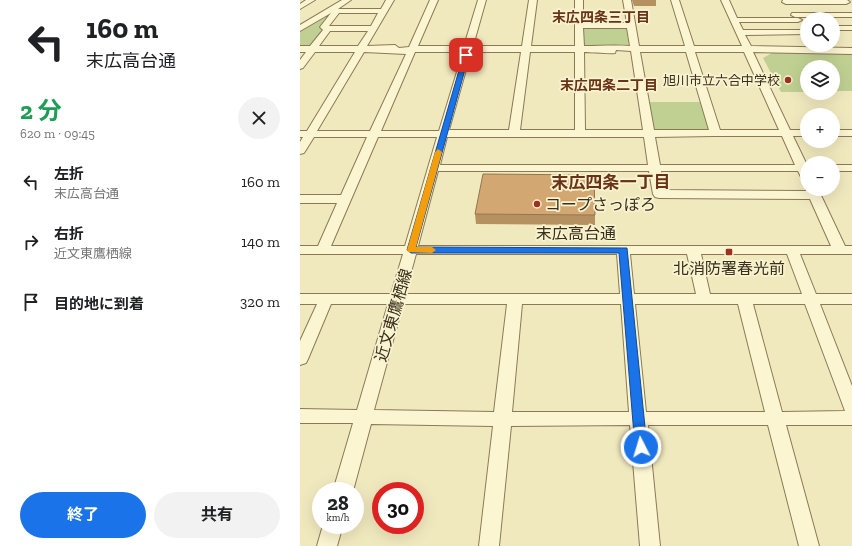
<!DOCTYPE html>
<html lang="ja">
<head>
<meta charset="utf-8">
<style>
  :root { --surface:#fff; --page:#f2f2f2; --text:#202124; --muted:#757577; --accent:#1a73e8 }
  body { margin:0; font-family:"Zilla Slab","Noto Sans JP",serif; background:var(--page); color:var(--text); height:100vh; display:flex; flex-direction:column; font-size:15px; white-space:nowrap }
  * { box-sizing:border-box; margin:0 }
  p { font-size:13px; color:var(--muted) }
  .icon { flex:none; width:22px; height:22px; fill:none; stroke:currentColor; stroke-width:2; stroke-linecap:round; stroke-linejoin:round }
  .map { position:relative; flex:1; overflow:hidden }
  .drawer { display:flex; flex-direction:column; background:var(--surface); width:300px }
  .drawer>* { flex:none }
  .banner { background:#fff; color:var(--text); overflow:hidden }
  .buttons { position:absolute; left:500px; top:12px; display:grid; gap:8px }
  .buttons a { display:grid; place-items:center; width:40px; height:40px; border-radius:50%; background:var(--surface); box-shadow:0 4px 16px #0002; font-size:20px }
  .speed { position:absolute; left:12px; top:482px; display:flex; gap:8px; font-size:20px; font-weight:700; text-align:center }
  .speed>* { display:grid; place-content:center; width:52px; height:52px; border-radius:50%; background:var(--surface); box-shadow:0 4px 16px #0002; line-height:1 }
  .speed small { font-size:10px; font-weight:400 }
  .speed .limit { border:6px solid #d22; background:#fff; color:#111 }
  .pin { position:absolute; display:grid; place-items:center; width:34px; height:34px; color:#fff; margin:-17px; border-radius:8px; box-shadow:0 2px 6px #0006 }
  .me { position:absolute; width:44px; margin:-22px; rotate:355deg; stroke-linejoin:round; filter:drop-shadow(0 0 3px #0008) }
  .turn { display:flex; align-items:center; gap:14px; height:84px; padding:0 20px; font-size:18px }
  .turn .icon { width:52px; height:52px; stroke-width:2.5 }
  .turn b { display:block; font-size:28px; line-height:34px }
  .round { display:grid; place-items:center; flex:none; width:42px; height:42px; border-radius:21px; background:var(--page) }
  .summary { display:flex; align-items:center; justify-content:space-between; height:68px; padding:0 20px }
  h1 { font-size:24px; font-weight:700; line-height:30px; color:#1e9e55 }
  .primary-button { display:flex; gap:8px; margin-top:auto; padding:8px 20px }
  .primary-button a { flex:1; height:46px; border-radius:24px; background:var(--accent); color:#fff; font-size:16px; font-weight:700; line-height:46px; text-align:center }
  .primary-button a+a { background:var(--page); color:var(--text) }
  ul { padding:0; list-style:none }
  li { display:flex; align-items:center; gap:12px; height:60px; padding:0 20px }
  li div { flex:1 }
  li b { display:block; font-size:15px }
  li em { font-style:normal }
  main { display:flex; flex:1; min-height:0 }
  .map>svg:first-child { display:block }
  .green { fill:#c0d092 }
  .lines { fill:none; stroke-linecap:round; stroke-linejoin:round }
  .minor-casing { stroke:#8b7955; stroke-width:2 }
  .minor { fill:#fbf5d2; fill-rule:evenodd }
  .wall { fill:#b59061 }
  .building { fill:#d3a771; stroke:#94754f }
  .route { fill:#1a73e8; stroke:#114b97 }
  .slow { fill:#f59e0b }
  .poi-dot { fill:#9f3021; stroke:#f8f2cf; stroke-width:1.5 }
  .labels { text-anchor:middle; stroke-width:3.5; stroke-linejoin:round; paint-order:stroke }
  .far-poi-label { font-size:13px; fill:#392e1b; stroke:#f8f2cf; text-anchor:end }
  .far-neighbourhood-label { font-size:14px; font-weight:bold; fill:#693317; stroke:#f8f2cf }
  .poi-label { font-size:16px; fill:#392e1b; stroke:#f8f2cf; text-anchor:start }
  .street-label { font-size:16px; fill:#392e1b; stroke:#f8f2cf }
  .neighbourhood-label { font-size:17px; font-weight:bold; fill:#693317; stroke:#f8f2cf }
</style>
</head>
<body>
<main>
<section class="drawer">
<div class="banner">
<div class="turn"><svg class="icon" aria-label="left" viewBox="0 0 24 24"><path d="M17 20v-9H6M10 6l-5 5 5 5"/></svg><div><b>160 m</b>末広高台通</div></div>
</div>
<div class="summary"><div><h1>2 分</h1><p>620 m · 09:45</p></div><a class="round"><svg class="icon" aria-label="close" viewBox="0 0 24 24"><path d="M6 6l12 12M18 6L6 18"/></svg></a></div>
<ul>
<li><svg class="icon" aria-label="left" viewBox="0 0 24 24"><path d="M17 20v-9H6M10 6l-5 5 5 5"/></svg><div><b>左折</b><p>末広高台通</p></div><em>160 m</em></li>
<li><svg class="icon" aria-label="right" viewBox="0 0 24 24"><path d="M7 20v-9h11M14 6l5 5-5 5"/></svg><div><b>右折</b><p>近文東鷹栖線</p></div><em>140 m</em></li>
<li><svg class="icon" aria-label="arrive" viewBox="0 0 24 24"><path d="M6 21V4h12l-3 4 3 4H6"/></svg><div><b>目的地に到着</b></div><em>320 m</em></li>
</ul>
<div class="primary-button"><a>終了</a><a>共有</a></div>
</section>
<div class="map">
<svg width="552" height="546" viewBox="0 0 552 546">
  <rect width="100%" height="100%" fill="#f1e9be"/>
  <path class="green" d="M31,12H33L25,30L12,46H0V31Z
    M284,26H326L329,46H284Z
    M472,53H552V91H533V67H507V92H481L463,58Z
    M349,102H403L411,131L353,130Z"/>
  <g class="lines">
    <g class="minor-casing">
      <path id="minor" d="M6,0H15L0,9V4Z
        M42,0H51L38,9H81L86,0H94L67,46L95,45L99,48L109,47L130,0H138L118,46H164L178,0H186L173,46H222L229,0H237L231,46H275V0H283V23H327L323,0H331L339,46H385L371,0H379L394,46H442L421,0H429L437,18H498L502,20L498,22H439L443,30H507L506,34L445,35L451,46L552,48V54L453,52L490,130H507V136H493L507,165V183L503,181L498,171H361L364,190L507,191L506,189L507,188V189H518L545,246H552V254H500L516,294H552V304H520L552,386V425H486L519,546H499L468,425H348L360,546H340L330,425L211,426L199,546H179L193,426L71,424L53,491H33L53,423H0V409L57,410L88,304H31L8,359L6,363L0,365V341L17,304H0V294H91L103,254H0V246H18L37,203H0V195H41L67,137H14L4,153L0,154V142L3,137H0V131H7L55,52H15L3,68L0,69V60L6,52H0V46H10L23,30L20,27L31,13L0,31V25ZM39,13H78L71,26H29ZM283,28H327L330,46C314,45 300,46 284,46ZM30,31H68L58,46H19ZM316,50L331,51L343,130H285L284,52C291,52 310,54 315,53ZM64,52L106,54L70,131H17ZM115,52H163L139,131H81ZM171,52H221L209,130H149ZM230,52H275V130H220ZM340,52H386L409,130H354ZM395,52H444L479,130H420ZM413,136H482L495,165H360L355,137ZM78,137H137L105,246H31ZM147,137H344L348,165H140ZM138,171H349L353,194L355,197L359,198L510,199L531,246H118ZM116,254H317L320,294H105ZM330,254H387L396,294H334ZM401,254H487L502,294H410ZM103,304H207L194,412L74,410ZM222,304H321L329,412H212ZM335,304H438L465,412H346ZM453,304H505L545,411L482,412Z
        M483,0H547L550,2L546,4H486L482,2Z
        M492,13H552V17H495L491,15Z
        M533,26H552V30H533Z
        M533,130H552V136H533Z
        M533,165H552V171H533Z
        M23,525H43L37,546H17Z"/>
    </g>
    <use href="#minor" class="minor"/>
  </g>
  <path class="wall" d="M332,0H356V6H334Z
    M175,214L295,215V225L176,224Z"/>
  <path class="building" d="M183,174L294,175L295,215L175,214Z"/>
  <path class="route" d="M164,53L169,55L116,247L327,248L347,447L345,450L341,451L337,450L335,447L319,253H111L107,250Z"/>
  <path class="slow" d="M138,149L142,152L116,247H132L136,250L132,253L108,252L107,250L135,152Z"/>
  <g class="poi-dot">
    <circle cx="488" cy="80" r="4"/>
    <circle cx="237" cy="204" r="4"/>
    <rect x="425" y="248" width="8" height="8" rx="2"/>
  </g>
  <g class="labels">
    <g class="far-poi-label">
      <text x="480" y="85">旭川市立六合中学校</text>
    </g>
    <g class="far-neighbourhood-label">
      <text x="301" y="22">末広四条三丁目</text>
      <text x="309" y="90">末広四条二丁目</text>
    </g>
    <g class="poi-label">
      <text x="245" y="210">コープさっぽろ</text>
      <text x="429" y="274" text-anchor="middle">北消防署春光前</text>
    </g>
    <g class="street-label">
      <text x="276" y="239">末広高台通</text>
      <text transform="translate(93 315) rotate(-74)" y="6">近文東鷹栖線</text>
    </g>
    <g class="neighbourhood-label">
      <text x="311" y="188">末広四条一丁目</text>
    </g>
  </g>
</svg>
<div class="buttons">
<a><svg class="icon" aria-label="search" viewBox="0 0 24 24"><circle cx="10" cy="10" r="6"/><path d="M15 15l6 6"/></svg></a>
<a><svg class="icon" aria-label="layers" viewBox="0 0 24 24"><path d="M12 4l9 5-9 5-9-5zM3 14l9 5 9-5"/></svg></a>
<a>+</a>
<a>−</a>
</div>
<div class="speed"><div>28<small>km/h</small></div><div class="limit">30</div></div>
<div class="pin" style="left:166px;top:55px;background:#d93025"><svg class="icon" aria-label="arrive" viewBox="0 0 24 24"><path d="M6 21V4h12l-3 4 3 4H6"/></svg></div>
<svg class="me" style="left:341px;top:447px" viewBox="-20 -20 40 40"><circle r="17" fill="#1a73e8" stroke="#fff" stroke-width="3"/><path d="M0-11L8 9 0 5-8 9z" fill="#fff"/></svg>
</div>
</main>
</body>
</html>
